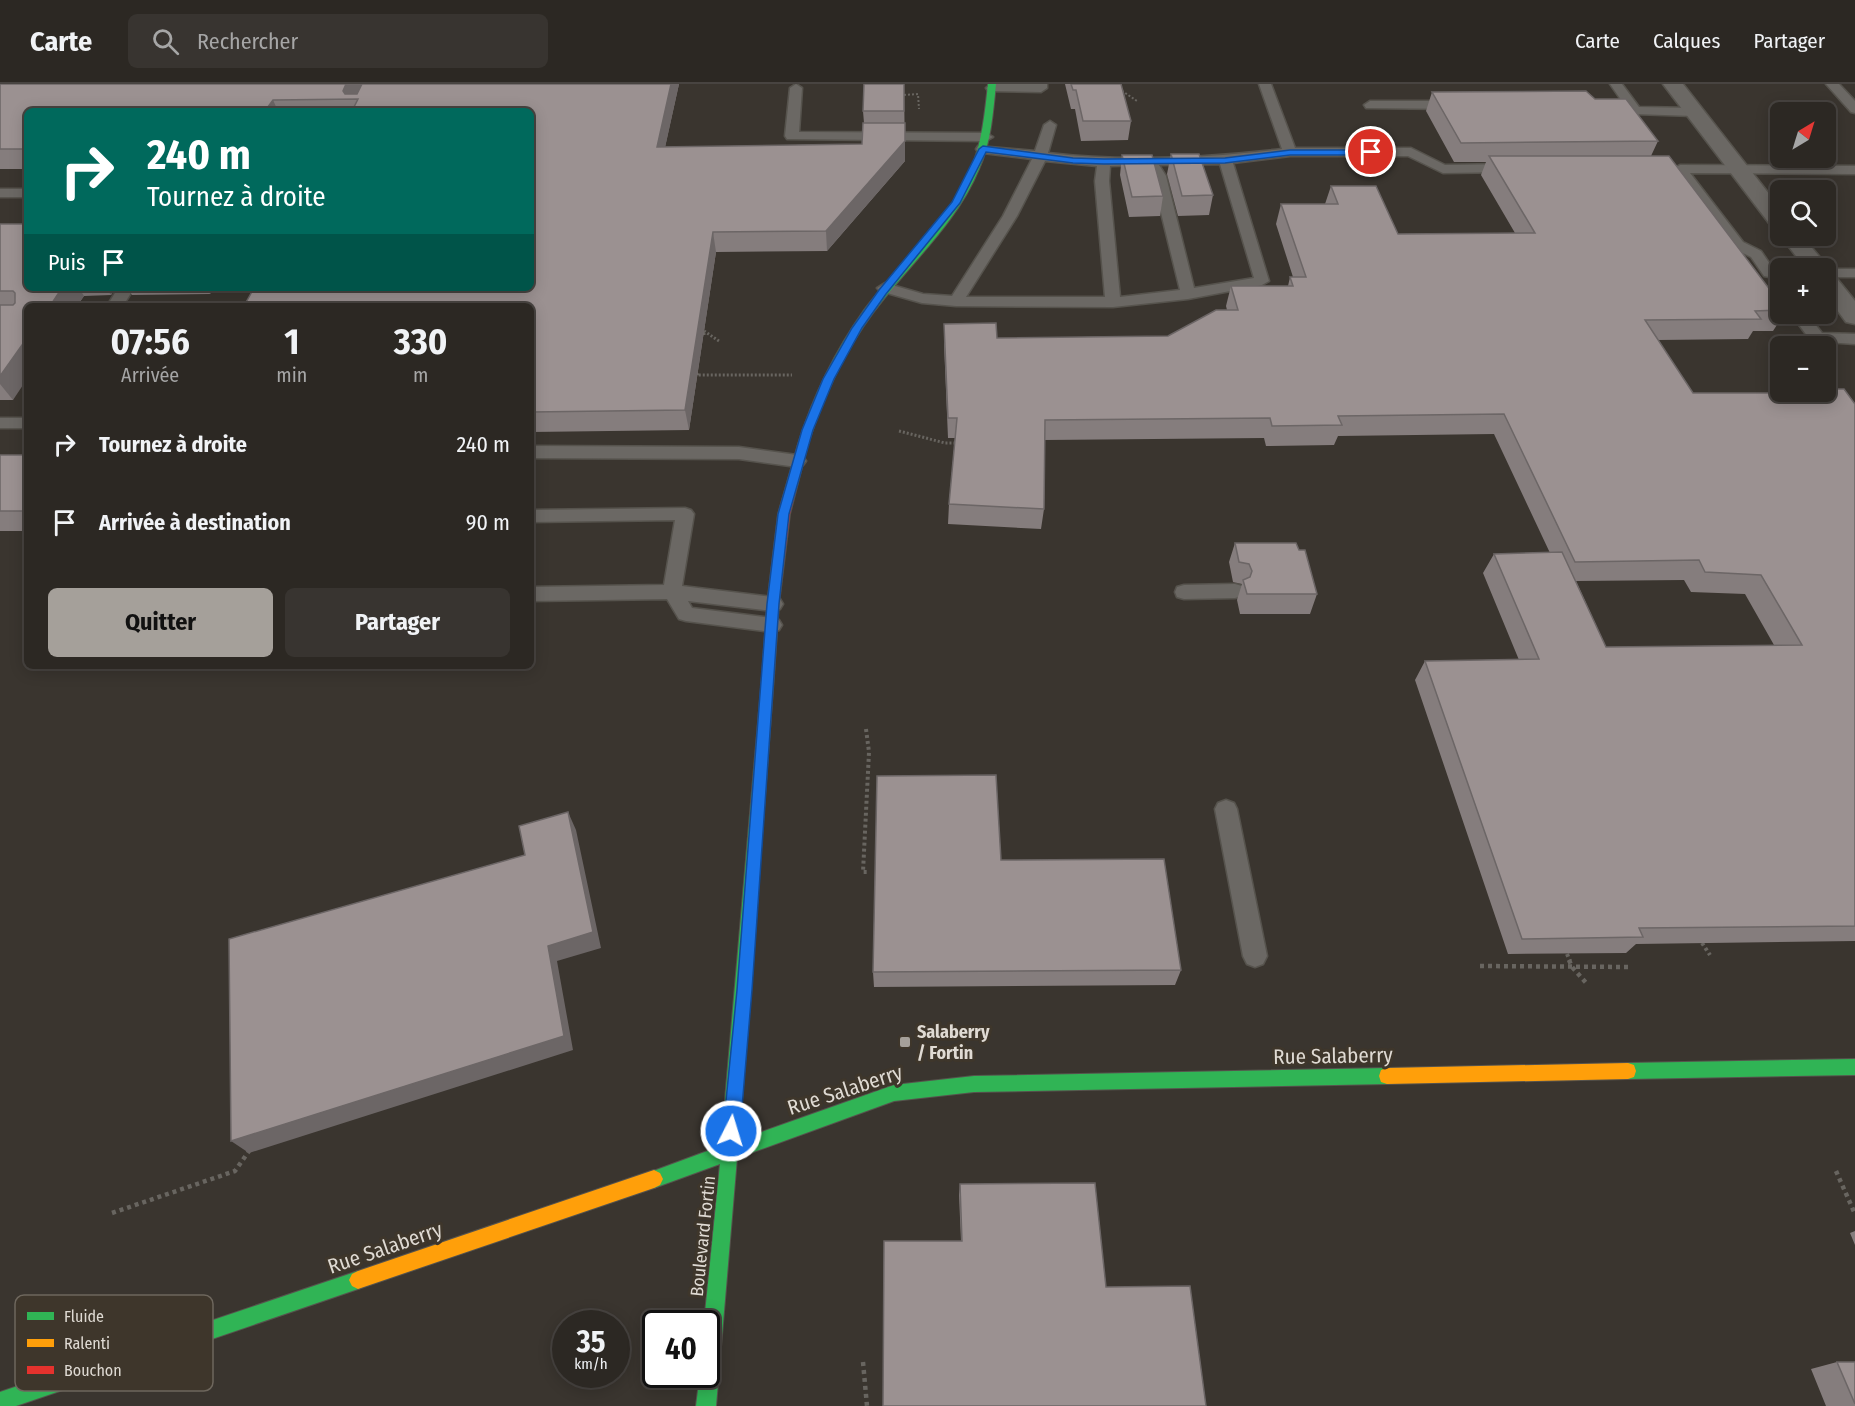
<!DOCTYPE html>
<html lang="fr">
<head>
<meta charset="utf-8">
<style>
  :root { --surface:#2c2823; --page:#383430; --text:#f1f3f6; --muted:#a6a6a6; --line:#484441; --accent:#a5a09a }
  body { margin:0; font-family:"Fira Sans Condensed",sans-serif; background:var(--page); color:var(--text); height:100vh; display:flex; flex-direction:column; font-size:22px; white-space:nowrap }
  * { box-sizing:border-box; margin:0 }
  p { font-size:20px; color:var(--muted) }
  .icon { flex:none; width:33px; height:33px; fill:none; stroke:currentColor; stroke-width:2; stroke-linecap:round; stroke-linejoin:round }
  .map { position:relative; flex:1; overflow:hidden }
  .drawer { position:absolute; left:24px; top:219px; width:510px; height:366px; display:flex; flex-direction:column; background:var(--surface); border-radius:9px; box-shadow:0 3px 15px #0003,0 0 0 2px var(--line) }
  .drawer>* { flex:none }
  .top-card { position:absolute; left:24px; top:24px; width:510px; height:183px; border-radius:9px; box-shadow:0 3px 15px #0003,0 0 0 2px var(--line); background:#00695c; color:#fff; overflow:hidden }
  .needle { width:39px; rotate:38deg }
  .tools { position:absolute; left:1770px; top:18px; display:grid; gap:12px }
  .tools a { display:grid; place-items:center; width:66px; height:66px; border-radius:9px; background:var(--surface); box-shadow:0 3px 15px #0003,0 0 0 2px var(--line); font-size:30px }
  .speed { position:absolute; left:552px; top:1226px; display:flex; gap:12px; font-size:30px; font-weight:700; text-align:center }
  .speed>* { display:grid; place-content:center; width:78px; height:78px; border-radius:50%; background:var(--surface); box-shadow:0 3px 15px #0003,0 0 0 2px var(--line); line-height:1 }
  .speed small { font-size:15px; font-weight:400 }
  .speed .limit { border:3px solid #111; border-radius:9px; background:#fff; color:#111 }
  .pin { position:absolute; display:grid; place-items:center; width:51px; height:51px; color:#fff; margin:-26px; border:3px solid #fff; border-radius:50%; box-shadow:0 2px 6px #0007 }
  .me { position:absolute; width:66px; margin:-33px; rotate:5deg; stroke-linejoin:round; filter:drop-shadow(0 0 4px #0008) }
  .turn { display:flex; align-items:center; gap:21px; height:126px; padding:0 24px; font-size:27px }
  .turn .icon { width:78px; height:78px; stroke-width:2.5 }
  .turn b { display:block; font-size:42px; line-height:51px }
  .then { display:flex; align-items:center; height:57px; padding:0 24px; background:#0003; gap:12px; font-size:22px }
  .eta { display:flex; justify-content:space-evenly; align-items:center; height:102px; text-align:center }
  .eta b { font-size:36px; font-weight:700; line-height:42px }
  .cta { display:flex; gap:12px; margin-top:auto; padding:12px 24px }
  .cta a { flex:1; height:69px; border-radius:9px; background:var(--accent); color:#111; font-size:24px; font-weight:700; line-height:69px; text-align:center }
  .cta a+a { background:var(--page); color:var(--text) }
  ul { padding:0; list-style:none }
  li { display:flex; align-items:center; gap:18px; height:78px; padding:0 24px }
  li div { flex:1 }
  li b { display:block; font-size:22px }
  li em { font-style:normal }
  header { display:flex; align-items:center; gap:36px; box-sizing:border-box; height:84px; padding:0 30px; background:var(--surface); border-bottom:2px solid var(--line) }
  header strong { font-size:28px }
  nav { display:flex; gap:33px; margin-inline-start:auto; font-size:21px }
  .search { width:420px; height:54px; background:var(--page); display:flex; align-items:center; gap:15px; box-sizing:border-box; padding:0 21px; border-radius:9px; color:var(--muted); font-size:22px }
  .map>svg:first-child { display:block }
  .lines { fill:none; stroke-linecap:round; stroke-linejoin:round }
  .lane-casing { stroke:#56534d; stroke-width:3 }
  .street-casing { stroke:#56534d; stroke-width:3 }
  .fast-casing { stroke:#56534d; stroke-width:2 }
  .slow-casing { stroke:#56534d; stroke-width:2 }
  .jam-casing { stroke:#56534d; stroke-width:2 }
  .path-far3 { stroke:#686560; stroke-width:2; stroke-dasharray:2 2; stroke-linecap:butt }
  .path-far2 { stroke:#686560; stroke-width:3; stroke-dasharray:2 2; stroke-linecap:butt }
  .path-far1 { stroke:#686560; stroke-width:4; stroke-dasharray:3 3; stroke-linecap:butt }
  .path { stroke:#686560; stroke-width:4.5; stroke-dasharray:4 4; stroke-linecap:butt }
  .lane { fill:#6b6864; fill-rule:evenodd }
  .street { fill:#6b6864; fill-rule:evenodd }
  .fast { fill:#30b455; fill-rule:evenodd }
  .slow { fill:#ff9f0a; fill-rule:evenodd }
  .jam { fill:#e5322d; fill-rule:evenodd }
  .wall { fill:#857d7d; fill-rule:evenodd }
  .shaded-wall { fill:#6c6666 }
  .building { fill:#9b9191; stroke:#6c6666; stroke-width:1.5 }
  .route { fill:#1a73e8; stroke:#114b97; stroke-width:1.5 }
  .poi-dot { fill:#a5a09a; stroke:#3e362b; stroke-width:2 }
  .labels { text-anchor:middle; stroke-width:6; stroke-linejoin:round; paint-order:stroke }
  .poi-label { font-size:18px; font-weight:bold; fill:#dfdad3; stroke:#3e362b; text-anchor:start }
  .street-label { font-size:18px; fill:#dfdad3; stroke:#3e362b }
  .near-street-label { font-size:21px; fill:#dfdad3; stroke:#3e362b }
  .key { fill:#3e362b; stroke:#6e675d; stroke-width:1.5 }
  .key-label { font-size:16px; fill:#dfdad3 }
</style>
</head>
<body>
<header>
<strong>Carte</strong>
<div class="search"><svg class="icon" aria-label="search" viewBox="0 0 24 24"><circle cx="10" cy="10" r="6"/><path d="M15 15l6 6"/></svg>Rechercher</div>
<nav><a>Carte</a><a>Calques</a><a>Partager</a></nav>
</header>
<div class="map">
<svg width="1855" height="1322" viewBox="0 0 1855 1322">
  <rect width="100%" height="100%" fill="#3a352f"/>
  <g class="lines">
    <g class="lane-casing">
      <path id="lane" d="M796,0L802,4L799,48L986,49L993,53L986,57L787,55L785,52L790,4Z
        M992,0H1047V4L1041,8L988,7L986,4Z
        M1259,0H1271L1295,64H1411L1445,81L1511,80L1518,84L1511,88L1443,89L1408,72H1290L1233,79L1269,197L1262,201L1188,215L1113,223L956,222L922,219L880,207L877,204L885,199L923,210L952,212L1003,132L1032,75L983,69L978,68L976,65L978,62L1035,67L1044,41L1050,37L1056,41L1048,69C1125,78 1205,74 1282,65ZM1045,77L1097,82L1095,97L1105,213H966L1017,132ZM1220,80L1254,194L1194,204L1166,92L1159,81ZM1146,81L1152,92L1180,206L1120,213L1109,97L1110,82Z
        M1610,0H1622L1639,23L1694,24L1700,28L1694,32L1604,29L1602,26L1604,23H1626Z
        M1826,0H1839L1855,17V29L1851,28Z
        M1370,17H1457L1463,21L1457,25L1366,24L1364,21Z
        M1680,81L1855,82V90L1690,89L1743,158L1761,167L1776,189L1769,193L1764,192L1751,173L1733,164L1673,85Z
        M0,105H27V113H0Z
        M1826,185H1855V193H1826Z
        M118,204H134L123,222H107Z
        M1791,230H1807L1822,249L1855,250V260L1811,257Z
        M0,334H27V344H0Z
        M531,362L739,363L797,371L803,373L806,377L803,381L797,383L739,375L531,374Z
        M685,424L691,426L694,430L682,502L773,513L780,515L783,520L780,525L773,527L688,517L692,524L772,534L779,536L782,541L779,546L772,548L686,537L679,535L667,515L531,517V503L664,501L675,436L531,438V426Z
        M1235,500L1242,502L1244,507L1242,512L1235,514L1184,515L1177,513L1175,508L1177,503L1184,501Z
        M1226,716L1234,719L1237,725L1267,872L1263,880L1255,883L1247,880L1243,872L1215,725L1218,719Z"/>
    </g>
    <g class="street-casing">
      <path id="street" d="M1663,0H1683L1780,124V145L1772,143Z
        M1780,151L1802,152L1829,184L1826,188V184H1805Z
        M1826,189L1834,191L1855,217V240L1846,238L1826,211Z"/>
    </g>
    <g class="fast-casing">
      <path id="fast" d="M988,0H996C993,29 991,59 979,85C956,141 908,181 873,229C844,268 823,314 808,360L803,364L799,363L798,360C813,312 835,267 864,226C899,179 948,140 971,85C982,58 985,28 988,0Z
        M768,587L774,592L739,1056L894,1001L974,992L1387,984L1393,986L1395,992L1393,998L1387,1000L974,1008L894,1017L737,1074L716,1322H696L700,1290H706V1239H704L720,1080L654,1104L648,1101L645,1095L648,1089L721,1062L762,592Z
        M1855,975V991L1628,995L1622,993L1620,987L1622,981L1628,979Z
        M358,1187L364,1190L367,1196L364,1202L358,1205L16,1322H0V1308Z"/>
    </g>
    <g class="slow-casing">
      <path id="slow" d="M1628,979L1634,981L1636,987L1634,993L1628,995L1387,1000L1381,998L1379,992L1381,986L1387,984Z
        M654,1086L660,1089L663,1095L660,1101L654,1104L358,1205L352,1202L349,1196L352,1190L358,1187Z"/>
    </g>
    <g class="jam-casing">
      <path id="jam" d="M803,356L808,360L790,430L779,520L774,592L768,597L762,592L767,520L778,430L798,360Z"/>
    </g>
    <path class="path-far3" d="M1112,0L1137,17
      M904,11L918,10L919,25"/>
    <path class="path-far2" d="M704,251V247L719,257
      M698,289L697,291H792
      M899,347L945,359H959"/>
    <path class="path-far1" d="M866,645L869,668L863,788H869
      M1702,859L1710,871
      M1567,870L1570,877"/>
    <path class="path" d="M1569,876L1572,883L1588,901
      M1480,882L1628,883
      M1836,1087L1855,1130
      M112,1129L235,1087L249,1067
      M863,1278L867,1322"/>
    <use href="#lane" class="lane"/>
    <use href="#street" class="street"/>
    <use href="#fast" class="fast"/>
    <use href="#slow" class="slow"/>
    <use href="#jam" class="jam"/>
  </g>
  <path class="wall" d="M0,0H679L665,63L862,60L864,39L863,27L904,0L905,77L827,167L716,168L689,346L531,348V27H27V85H0Z
    M1065,0H1121L1131,37L1128,56L1081,57L1075,25H1071Z
    M1432,8L1595,15L1658,57L1651,72L1780,219V230H1784L1773,247H1753L1748,255L1658,256L1693,309H1775L1778,306L1855,320V857L1636,860L1626,869L1508,870L1415,596L1425,577L1519,576L1483,489L1494,470L1550,469L1494,350L1338,352L1334,361L1266,362L1264,354L1045,356L1044,425L1041,445L948,440L949,420L955,354H948L944,260V240L997,254L1168,252L1227,226L1226,222L1231,202H1288L1290,193H1293L1276,140L1281,120H1325L1331,102L1398,150L1515,149L1481,91L1486,78H1454L1426,27ZM1684,496L1691,508L1745,510L1774,561L1606,563L1576,497Z
    M1171,70L1213,111L1209,131L1178,132L1167,90Z
    M1122,71L1163,112L1160,132L1129,133L1120,91Z
    M0,140L27,204H116L111,211L84,212L77,222H27L13,316H0Z
    M128,204H214L210,210L132,211Z
    M0,371H27V447H0Z
    M1235,459L1317,510L1310,530H1240L1237,516L1242,500L1233,498L1229,478Z
    M1181,886L1175,901L874,903L873,888Z
    M960,1100L1106,1203L961,1157L959,1111Z
    M1855,1147V1161L1850,1149Z
    M1837,1278H1855V1322H1826L1811,1285Z"/>
  <path class="shaded-wall" d="M346,0H364L356,15H346L343,7Z
    M671,0H679L661,82L657,63Z
    M273,16L278,27H265Z
    M905,57V77L827,167L826,147Z
    M713,148L716,168L689,346L685,326Z
    M62,204H79L84,212L77,222H50Z
    M106,204H116L111,211Z
    M207,204H214L210,210Z
    M27,254V295L13,316L0,300V292Z
    M568,728L576,746L601,864L557,877L573,966L249,1069L231,1057L548,862Z"/>
  <path class="building" d="M0,0H346L343,7L345,10H357L362,0H671L657,63L862,60L863,39H905V57L826,147L713,148L685,326L531,328V222H244L254,204H531V27H352L358,15L273,16L265,27H27V65H0Z
    M864,0H904V27H863Z
    M1071,0H1121L1131,37H1083L1076,6H1073Z
    M1586,7L1595,15H1626L1658,57L1461,59L1432,8Z
    M1171,70H1199L1213,111L1182,112Z
    M1122,71H1152L1163,112L1132,113Z
    M1489,72H1669L1780,219V226L1755,227L1761,235L1645,236L1693,309H1780L1778,306H1780V308H1826V305H1844L1855,320V842L1639,844L1643,853L1522,855L1425,577L1539,575L1494,470L1562,468L1606,563L1802,561L1761,491L1705,488L1699,476L1575,478L1504,330L1338,332L1342,341L1272,342L1270,334L1045,336L1044,425L949,420L957,334H948L944,240L996,239L997,254L1168,252L1216,226H1238L1231,202H1293L1290,193H1306L1281,120H1338L1331,102H1376L1398,150L1535,149Z
    M0,140H27V204H62L50,222H27V254L0,292V221H13L15,219V209L13,207H0Z
    M0,371H27V427H0Z
    M1235,459H1296L1299,466H1305L1317,510H1247L1243,496L1250,493L1252,487L1249,480L1239,478Z
    M996,691L1001,776L1164,775L1181,886L873,888L877,692Z
    M568,728L593,848L548,862L564,952L231,1057L229,855L525,771L519,742Z
    M1095,1099L1106,1203L1190,1202L1206,1322H883L884,1157H962L960,1100Z
    M1837,1278H1855V1320Z"/>
  <path class="route" d="M983,62L1073,74L1104,75L1225,74L1290,66H1371L1375,68L1371,71H1290L1225,79L1104,80L1073,79L986,68L960,119L886,210L862,244L834,295L813,346L789,430L779,520L752,906L740,1047L737,1053L731,1055L725,1053L723,1047L737,906L767,520L778,430L802,346L823,295L852,244L879,206L952,118L979,65Z"/>
  <rect class="poi-dot" x="899" y="952" width="12" height="12" rx="3"/>
  <g class="labels">
    <g class="poi-label">
      <text x="917" y="954">Salaberry<tspan x="917" dy="21">/ Fortin</tspan></text>
    </g>
    <g class="street-label">
      <text transform="translate(703 1152) rotate(-84)" y="6">Boulevard Fortin</text>
    </g>
    <g class="near-street-label">
      <text transform="translate(1333 972) rotate(-1)" y="7">Rue Salaberry</text>
      <text transform="translate(845 1006) rotate(-18)" y="7">Rue Salaberry</text>
      <text transform="translate(385 1164) rotate(-19)" y="7">Rue Salaberry</text>
    </g>
  </g>
  <rect x="15" y="1211" width="198" height="96" rx="9" class="key"/>
  <rect x="27" y="1228" width="27" height="8" fill="#30b455"/>
  <rect x="27" y="1255" width="27" height="8" fill="#ff9f0a"/>
  <rect x="27" y="1282" width="27" height="8" fill="#e5322d"/>
  <g class="key-label">
    <text x="64" y="1238">Fluide</text>
    <text x="64" y="1265">Ralenti</text>
    <text x="64" y="1292">Bouchon</text>
  </g>
</svg>
<div class="tools">
<a><svg class="needle" viewBox="-14 -14 28 28"><path d="M0-13l5 13h-10z" fill="#e53935"/><path d="M0 13l5-13h-10z" fill="#a6a6a6"/></svg></a>
<a><svg class="icon" aria-label="search" viewBox="0 0 24 24"><circle cx="10" cy="10" r="6"/><path d="M15 15l6 6"/></svg></a>
<a>+</a>
<a>−</a>
</div>
<div class="speed"><div>35<small>km/h</small></div><div class="limit">40</div></div>
<div class="pin" style="left:1371px;top:68px;background:#d93025"><svg class="icon" aria-label="arrive" viewBox="0 0 24 24"><path d="M6 21V4h12l-3 4 3 4H6"/></svg></div>
<svg class="me" style="left:731px;top:1047px" viewBox="-20 -20 40 40"><circle r="17" fill="#1a73e8" stroke="#fff" stroke-width="3"/><path d="M0-11L8 9 0 5-8 9z" fill="#fff"/></svg>
<div class="top-card">
<div class="turn"><svg class="icon" aria-label="right" viewBox="0 0 24 24"><path d="M7 20v-9h11M14 6l5 5-5 5"/></svg><div><b>240 m</b>Tournez à droite</div></div>
<div class="then">Puis<svg class="icon" aria-label="arrive" viewBox="0 0 24 24"><path d="M6 21V4h12l-3 4 3 4H6"/></svg></div>
</div>
<section class="drawer">
<div class="eta">
<div><b>07:56</b><p>Arrivée</p></div>
<div><b>1</b><p>min</p></div>
<div><b>330</b><p>m</p></div>
</div>
<ul>
<li><svg class="icon" aria-label="right" viewBox="0 0 24 24"><path d="M7 20v-9h11M14 6l5 5-5 5"/></svg><div><b>Tournez à droite</b></div><em>240 m</em></li>
<li><svg class="icon" aria-label="arrive" viewBox="0 0 24 24"><path d="M6 21V4h12l-3 4 3 4H6"/></svg><div><b>Arrivée à destination</b></div><em>90 m</em></li>
</ul>
<div class="cta"><a>Quitter</a><a>Partager</a></div>
</section>
</div>
</body>
</html>
